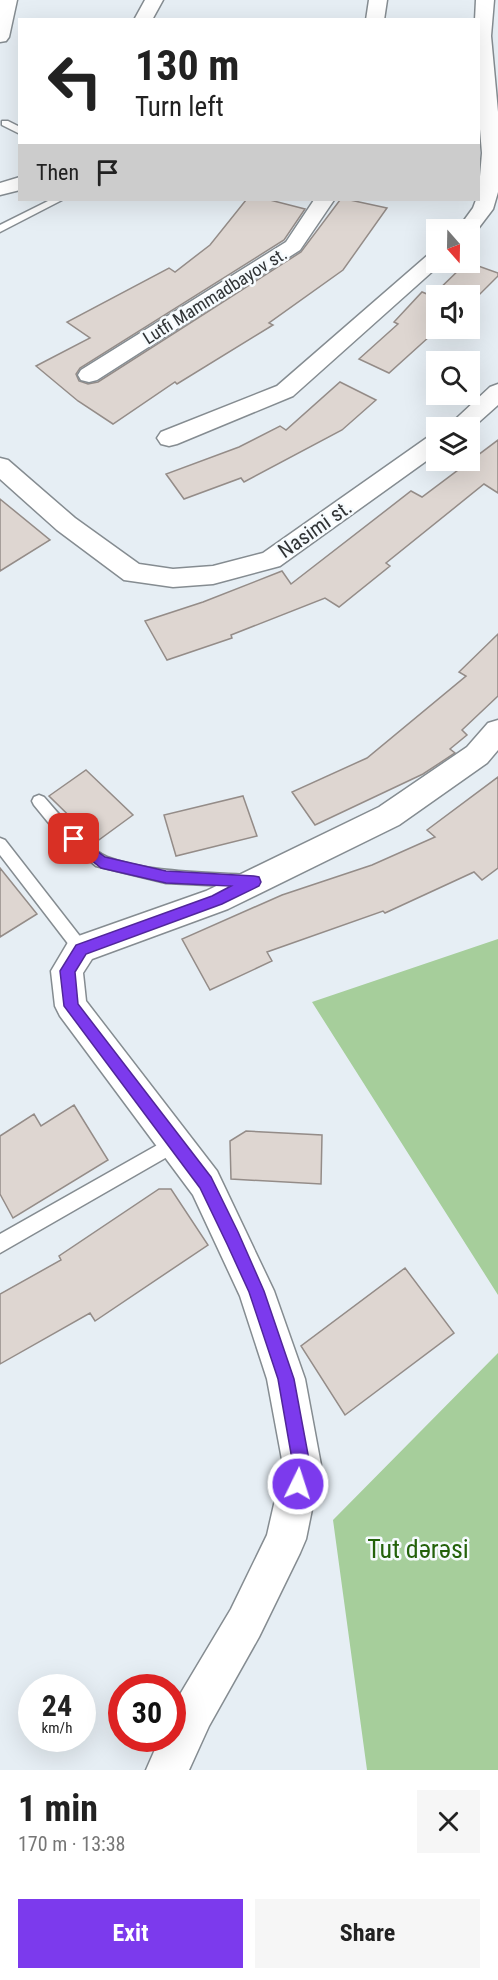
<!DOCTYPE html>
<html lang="en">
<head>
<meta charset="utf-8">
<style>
  :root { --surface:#fff; --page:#f6f6f6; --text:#222; --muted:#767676; --accent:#7c3aed }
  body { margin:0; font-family:"Roboto Condensed",sans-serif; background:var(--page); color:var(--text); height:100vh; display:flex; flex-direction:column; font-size:22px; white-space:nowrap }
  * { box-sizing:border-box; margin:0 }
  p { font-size:20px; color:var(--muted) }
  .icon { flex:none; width:33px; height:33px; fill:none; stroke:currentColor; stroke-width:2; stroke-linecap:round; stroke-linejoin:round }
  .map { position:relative; height:1770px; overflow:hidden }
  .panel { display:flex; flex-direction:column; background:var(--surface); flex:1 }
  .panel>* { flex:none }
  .banner { position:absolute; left:18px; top:18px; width:462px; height:183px; border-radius:0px; box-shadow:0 6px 24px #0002; background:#fff; color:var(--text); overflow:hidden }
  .needle { width:39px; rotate:160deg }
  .fabs { position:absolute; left:426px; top:219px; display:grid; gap:12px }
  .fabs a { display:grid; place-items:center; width:54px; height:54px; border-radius:0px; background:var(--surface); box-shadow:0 6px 24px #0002; font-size:30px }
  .speed { position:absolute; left:18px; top:1674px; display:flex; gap:12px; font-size:30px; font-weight:700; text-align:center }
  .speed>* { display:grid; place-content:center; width:78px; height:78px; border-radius:50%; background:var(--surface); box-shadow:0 6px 24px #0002; line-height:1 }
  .speed small { font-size:15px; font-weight:400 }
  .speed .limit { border:9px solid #d22; background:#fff; color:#111 }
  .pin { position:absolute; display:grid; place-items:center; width:51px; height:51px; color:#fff; margin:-26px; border-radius:12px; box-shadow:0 3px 9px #0006 }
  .me { position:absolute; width:66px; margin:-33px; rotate:4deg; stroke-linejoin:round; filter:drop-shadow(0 0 4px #0008) }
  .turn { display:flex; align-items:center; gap:21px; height:126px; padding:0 18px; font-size:27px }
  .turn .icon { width:78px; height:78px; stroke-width:2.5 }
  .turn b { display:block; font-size:42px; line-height:51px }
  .then { display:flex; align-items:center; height:57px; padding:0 18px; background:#0003; gap:12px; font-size:22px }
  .round { display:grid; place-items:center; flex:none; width:63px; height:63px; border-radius:0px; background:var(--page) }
  .head { display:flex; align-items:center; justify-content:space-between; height:102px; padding:0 18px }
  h1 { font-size:36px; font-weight:700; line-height:45px }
  .action { display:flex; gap:12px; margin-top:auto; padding:12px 18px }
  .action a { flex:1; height:69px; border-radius:0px; background:var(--accent); color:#fff; font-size:24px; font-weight:700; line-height:69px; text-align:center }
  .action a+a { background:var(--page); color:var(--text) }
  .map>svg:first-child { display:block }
  .green { fill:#a6ce9b }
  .building { fill:#ded6d1; stroke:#948c88; stroke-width:1.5 }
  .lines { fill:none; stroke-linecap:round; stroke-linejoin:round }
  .lane-casing { stroke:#858c91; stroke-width:3 }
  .street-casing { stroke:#858c91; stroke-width:3 }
  .lane { fill:#fff; fill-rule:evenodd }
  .street { fill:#fff; fill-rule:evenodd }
  .route { fill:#7c3aed; stroke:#51269a; stroke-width:1.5 }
  .labels { text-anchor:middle; stroke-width:5; stroke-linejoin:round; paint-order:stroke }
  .far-street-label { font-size:18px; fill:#313436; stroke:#f6fbfe }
  .street-label { font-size:21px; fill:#313436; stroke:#f6fbfe }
  .near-park-label { font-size:26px; fill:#24620b; stroke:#f6fbfe }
</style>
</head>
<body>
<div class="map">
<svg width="498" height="1770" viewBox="0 0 498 1770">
  <rect width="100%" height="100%" fill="#e6eef4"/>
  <path class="green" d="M498,939V1295L312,1002Z
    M498,1353V1770H367L333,1520Z"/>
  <path class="building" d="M246,200H270L305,209L284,240L80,368L76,374L79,381L88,384L98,382L301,252L340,200H350L387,208L343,270L269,323L273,325L177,384L175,382L113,424L78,401L36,366L90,338L67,322L169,268L175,272L210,245Z
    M467,262L498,273V276L477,297L474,296L470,300V296H436V328H444L436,338L430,336L389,373L359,359L398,324L394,322L422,292L432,296Z
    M340,382L376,400L342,430L244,482L241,478L184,499L166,474L239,447L280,426L286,430Z
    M498,440V493L484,484L386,563L390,566L339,607L325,598L231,635L232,638L167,660L145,621L203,602L282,571L291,584L411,491L422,497Z
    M0,499L50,540L0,571Z
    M498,634V696L462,730L467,735L450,749L455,753L423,774L315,825L292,792L367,758L466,676L459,672Z
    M86,770L133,815L96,842L49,796Z
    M498,777V868L482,880L474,872L385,913L383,911L267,952L272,961L210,990L182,939L282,895L372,865L435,837L427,830Z
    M243,796L257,836L176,856L164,815Z
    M0,868L37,914L0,937Z
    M74,1105L108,1160L13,1218L0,1194V1136L34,1114L41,1126Z
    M246,1131L322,1135L321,1184L231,1179L230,1141Z
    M159,1189H171L208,1245L95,1321L90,1313L0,1364V1294L61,1260L59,1256Z
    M405,1268L454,1333L345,1415L301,1346Z"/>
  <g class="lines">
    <g class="lane-casing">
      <path id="lane" d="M2,121H8L20,127V134L2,125Z
        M50,200H62L0,232V225Z
        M39,795L44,797C57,812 89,850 107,857C148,873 204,872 248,875L253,876L255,881L253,886L248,887L166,883L96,866L56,832L34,805L32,801L34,797Z
        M0,838L5,840L86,944L89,949L86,954L81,956L76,954L0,855Z
        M175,1135L181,1137L183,1143L181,1149L0,1253V1234Z"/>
    </g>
    <g class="street-casing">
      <path id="street" d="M0,0H17L9,37L6,41L0,42Z
        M145,0H163L152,20H134Z
        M369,0H387L384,20H366Z
        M476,0H494L491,36L498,112V192L493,209L474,234L470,236V230H457L473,208L476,200H478L482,153L478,105V20H475Z
        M20,177V190L0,195V183Z
        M314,200H334L300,250L97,380L89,382L81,380L78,375L81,370L286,242Z
        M436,252V262H443L293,396L177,444L169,446L161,444L157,438L161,432L277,386L429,254Z
        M498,384V405L470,430V428H446L490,387Z
        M436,435V454L280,566L213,584L173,587L124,580L57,530L0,479V458L8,460L75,518L139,564L173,569L213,566L263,553L428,437Z
        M498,720V750L487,763L399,825L228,909L92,959L83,973L86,1001L217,1171L274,1291L305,1379L321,1465L306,1539L300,1553L259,1637L209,1726L189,1770H146L160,1738H172V1711L179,1696L231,1609L267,1535L283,1465L267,1379L240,1296L193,1195L60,1016L55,1006L51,971L70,939L206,891L379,807L467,747L488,723Z"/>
    </g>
    <use href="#lane" class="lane"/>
    <use href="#street" class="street"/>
  </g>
  <path class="route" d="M74,834L105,857L166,871L254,876L259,877L261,882L259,886L222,904L86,954L75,972L78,1004L211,1177L238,1232L264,1291L294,1379L310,1465L304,1490L298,1492L292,1490L289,1484L293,1465L278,1379L249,1292L227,1244L200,1188L64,1006L60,971L76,945L212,896L231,886L166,883L101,868L70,843L68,839L70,835Z"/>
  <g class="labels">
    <g class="far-street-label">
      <text transform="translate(215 296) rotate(-32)" y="6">Lutfi Mammadbayov st.</text>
    </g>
    <g class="street-label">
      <text transform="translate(315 529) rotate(-35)" y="7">Nasimi st.</text>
    </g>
    <g class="near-park-label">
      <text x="418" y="1558">Tut dərəsi</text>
    </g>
  </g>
</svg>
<div class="fabs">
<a><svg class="needle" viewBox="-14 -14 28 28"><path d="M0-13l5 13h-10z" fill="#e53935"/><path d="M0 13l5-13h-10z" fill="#767676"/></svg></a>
<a><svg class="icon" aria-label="sound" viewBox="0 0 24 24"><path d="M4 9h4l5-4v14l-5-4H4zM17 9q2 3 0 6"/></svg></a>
<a><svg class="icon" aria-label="search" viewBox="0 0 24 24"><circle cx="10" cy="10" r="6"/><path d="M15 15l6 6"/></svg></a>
<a><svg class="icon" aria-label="layers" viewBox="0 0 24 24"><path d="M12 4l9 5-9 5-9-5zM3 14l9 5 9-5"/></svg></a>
</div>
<div class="speed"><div>24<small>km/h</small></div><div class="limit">30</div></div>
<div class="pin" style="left:74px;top:839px;background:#d93025"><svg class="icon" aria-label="arrive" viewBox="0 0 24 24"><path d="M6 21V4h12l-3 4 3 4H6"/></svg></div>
<svg class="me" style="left:298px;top:1484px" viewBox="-20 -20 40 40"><circle r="17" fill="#7c3aed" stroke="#fff" stroke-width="3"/><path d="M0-11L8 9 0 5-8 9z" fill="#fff"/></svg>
<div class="banner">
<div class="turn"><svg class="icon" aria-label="left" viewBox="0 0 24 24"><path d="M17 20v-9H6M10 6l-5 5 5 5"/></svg><div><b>130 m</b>Turn left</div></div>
<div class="then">Then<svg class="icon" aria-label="arrive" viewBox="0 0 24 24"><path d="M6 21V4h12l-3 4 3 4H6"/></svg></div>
</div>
</div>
<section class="panel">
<div class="head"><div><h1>1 min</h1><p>170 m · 13:38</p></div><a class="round"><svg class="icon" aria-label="close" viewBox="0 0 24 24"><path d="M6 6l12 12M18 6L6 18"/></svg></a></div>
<div class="action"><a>Exit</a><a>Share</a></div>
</section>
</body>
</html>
